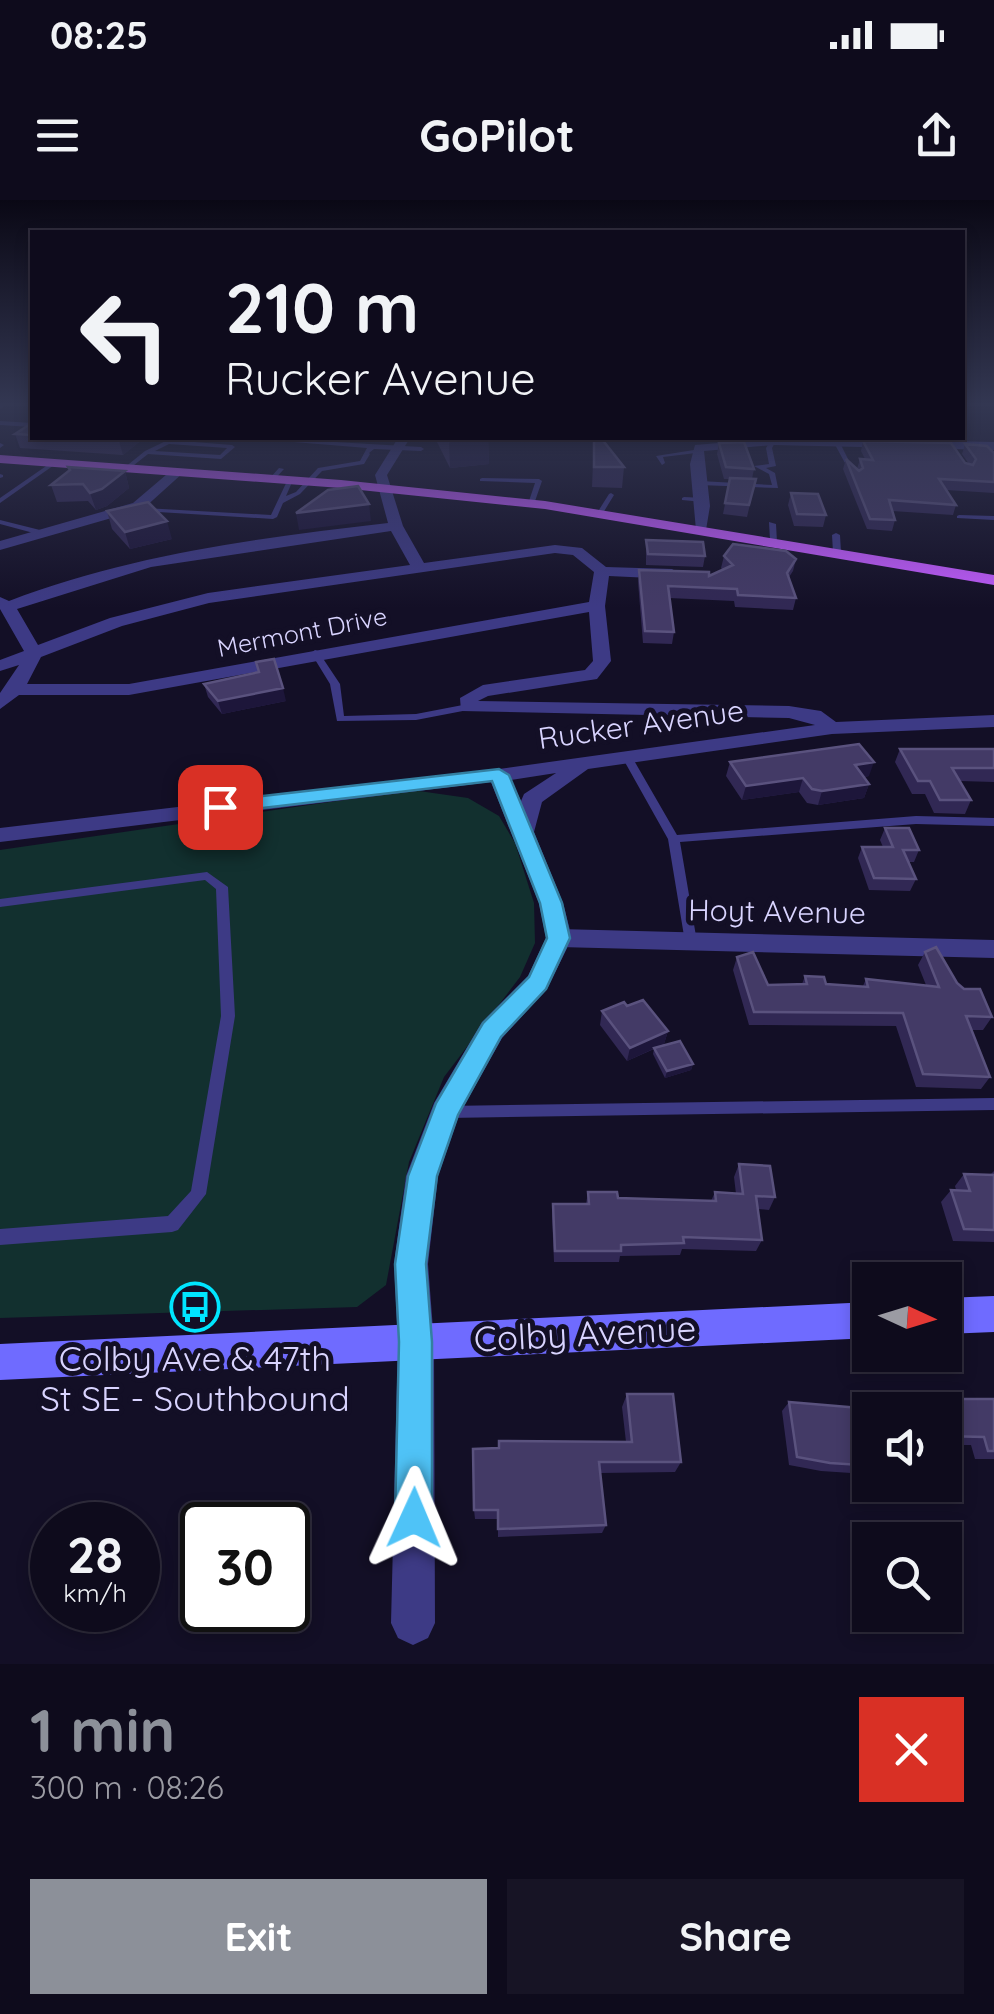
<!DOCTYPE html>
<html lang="en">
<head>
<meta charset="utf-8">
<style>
  :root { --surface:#0e0b1c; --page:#171425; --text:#f1f3f6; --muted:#9b9ba3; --line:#2e2b3b; --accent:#8c9099 }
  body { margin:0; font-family:Quicksand,sans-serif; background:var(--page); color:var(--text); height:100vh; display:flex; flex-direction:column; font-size:38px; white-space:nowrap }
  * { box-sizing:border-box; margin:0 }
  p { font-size:32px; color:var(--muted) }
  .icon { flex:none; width:55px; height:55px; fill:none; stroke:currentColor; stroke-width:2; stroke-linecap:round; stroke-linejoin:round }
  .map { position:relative; height:1464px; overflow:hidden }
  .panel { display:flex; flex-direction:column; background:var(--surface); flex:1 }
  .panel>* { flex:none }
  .guide { position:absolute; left:30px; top:30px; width:935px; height:210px; border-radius:0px; box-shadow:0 5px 15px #0003,0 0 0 2px var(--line); background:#0e0b1c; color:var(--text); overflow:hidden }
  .needle { width:65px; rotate:94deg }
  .buttons { position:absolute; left:852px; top:1062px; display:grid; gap:20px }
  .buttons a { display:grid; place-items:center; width:110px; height:110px; border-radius:0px; background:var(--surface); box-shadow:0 5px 15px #0003,0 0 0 2px var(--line); font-size:50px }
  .speed { position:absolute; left:30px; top:1302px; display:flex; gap:20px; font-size:50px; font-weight:700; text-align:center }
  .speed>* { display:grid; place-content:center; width:130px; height:130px; border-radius:50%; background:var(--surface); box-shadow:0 5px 15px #0003,0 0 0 2px var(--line); line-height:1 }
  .speed small { font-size:25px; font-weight:400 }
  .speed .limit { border:5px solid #111; border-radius:15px; background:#fff; color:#111 }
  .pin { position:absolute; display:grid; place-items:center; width:85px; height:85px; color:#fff; margin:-42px; border-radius:20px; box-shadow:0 5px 15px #0006 }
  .me { position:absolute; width:110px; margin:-55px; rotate:1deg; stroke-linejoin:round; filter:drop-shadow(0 0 8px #0008) }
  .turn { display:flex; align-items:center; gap:35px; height:210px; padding:0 30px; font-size:45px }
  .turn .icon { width:130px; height:130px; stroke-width:2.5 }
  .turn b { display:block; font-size:70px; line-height:85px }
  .round { display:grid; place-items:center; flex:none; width:105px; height:105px; border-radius:0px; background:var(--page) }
  .head { display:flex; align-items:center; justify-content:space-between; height:170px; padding:0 30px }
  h1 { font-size:60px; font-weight:800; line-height:75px; color:var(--accent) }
  .action { display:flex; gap:20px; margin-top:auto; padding:20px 30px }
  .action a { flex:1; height:115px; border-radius:0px; background:var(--accent); color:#fff; font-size:40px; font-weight:800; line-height:115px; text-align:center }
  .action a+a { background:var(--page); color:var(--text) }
  .status { display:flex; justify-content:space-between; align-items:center; height:70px; padding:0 50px; background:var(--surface); direction:ltr }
  .status svg { height:28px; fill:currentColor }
  header { display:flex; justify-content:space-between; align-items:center; height:130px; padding:0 30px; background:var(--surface); font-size:45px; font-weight:800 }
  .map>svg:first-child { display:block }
  .green { fill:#12302f }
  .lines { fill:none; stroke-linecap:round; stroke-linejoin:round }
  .service { fill:#3d3a85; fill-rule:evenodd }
  .minor { fill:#3d3a85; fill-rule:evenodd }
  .tertiary { fill:#3d3a85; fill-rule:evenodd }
  .secondary { fill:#6f6bff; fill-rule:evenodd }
  .primary { fill:#c25bff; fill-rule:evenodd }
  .wall { fill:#312854 }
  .shaded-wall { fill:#1d163a }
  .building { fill:#433a66; stroke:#5a527e; stroke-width:2.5 }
  .route { fill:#4fc3f7; stroke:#337fa1; stroke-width:2.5 }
  .labels { text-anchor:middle; stroke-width:10; stroke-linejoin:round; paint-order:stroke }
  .far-street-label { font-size:25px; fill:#d9d4ff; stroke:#130f26 }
  .street-label { font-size:30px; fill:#d9d4ff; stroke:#130f26 }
  .near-street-label { font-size:35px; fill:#d9d4ff; stroke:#130f26 }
  .near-poi-label { font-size:35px; fill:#d9d4ff; stroke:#130f26 }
</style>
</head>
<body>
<div class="status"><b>08:25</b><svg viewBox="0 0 49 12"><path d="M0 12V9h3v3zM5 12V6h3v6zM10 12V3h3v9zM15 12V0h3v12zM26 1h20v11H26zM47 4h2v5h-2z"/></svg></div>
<header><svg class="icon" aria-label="menu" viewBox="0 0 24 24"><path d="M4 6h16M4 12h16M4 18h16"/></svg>GoPilot<svg class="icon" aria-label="share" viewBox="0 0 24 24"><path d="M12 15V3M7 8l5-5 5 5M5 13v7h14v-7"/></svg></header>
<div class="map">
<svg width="994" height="1464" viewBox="0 0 994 1464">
  <rect width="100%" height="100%" fill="#130f26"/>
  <path class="green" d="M412,590L468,598L499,616L515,643L534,703L535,743L520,777L444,877L409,962L386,1085L357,1107L0,1118V650Z"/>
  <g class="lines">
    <path class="service" d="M0,221L32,223V227L0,225Z
      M245,238H266L421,247L424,249L421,251L374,249L369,253L370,254L364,264L322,271L300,294L283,303L277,317L273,319L142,311L141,310L144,308L271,315L288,279L293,280L286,296L296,292L318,268L360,261L367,248Z
      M836,239L839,241L856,275L851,274L833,241Z
      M168,240L232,245L235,247L221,259L148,254L129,269L124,268L145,251ZM169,244L227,248L220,255L155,251Z
      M771,240L776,241L772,248L776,266L766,268L775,273L778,288L700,285L697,283L700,281L772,285L769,274L754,266L769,264L766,248Z
      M0,243L4,245L0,248Z
      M694,250L696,253L663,257L665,263L662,265L656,256Z
      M52,262L57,263L0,303V298Z
      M279,268L284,269L274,280H270V278Z
      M0,274L3,275V277L0,278Z
      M482,278L539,279L542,281L534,304L531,306L528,304L535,283L480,281V279Z
      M611,293L614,295L603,313L598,314L597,313L609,294Z
      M684,297L704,298L707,300L704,302L682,300V298Z
      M959,315L994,316V320L957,318V316Z
      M0,320L44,331L45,333L41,335L0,324Z
      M769,322L776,324L777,342L770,340Z
      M836,333L840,335L841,352L837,354L833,352L832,335Z
      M315,450L318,451L340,484L344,516L416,514L468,504L473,507L468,510L416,520L337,521L330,484L311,453Z
      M627,554L632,557L677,635L916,616L994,618V626L916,624L680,642L697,742L691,747L685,742L668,639L622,557Z
      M207,672L228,687L235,816L206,994L178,1030L172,1032L0,1045V1029L168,1016L191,991L221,816L216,689L205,680L0,707V699Z
      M994,898V910L447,918L442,917L440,912L442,907L447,906Z"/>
    <path class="minor" d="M0,203H8L0,209Z
      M398,238H410L387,275L403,326L424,363L555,345L582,348L606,367L672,369L680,374L672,379L609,376L605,406L611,461L597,479L488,496L478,501L789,506L821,511L836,522L994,515V527L832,534L588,569L542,602L534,632L563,703L572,738L547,789L502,838L459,915L438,976L428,1064L434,1142L435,1423L428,1438L413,1445L398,1438L391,1423L398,1142L394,1064L406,976L434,903L482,822L528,776L546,738L539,703L491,582L0,642V628L499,569L815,525L789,518L461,511L460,498L483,485L585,470L593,461L589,412L129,495H19L0,509V493L19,465L0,471V460L24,451L0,409V397L9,401C132,354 259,338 388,323L375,275ZM391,331L410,365L208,393L110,418L38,445L17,409L151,367ZM555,353L573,355L594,372L589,402L129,484H27L41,457L122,426L209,403ZM556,573L524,594L521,601L511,580Z
      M779,238L994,242V250L773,245L704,251L710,306L706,330H696L690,264L695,245Z
      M173,269L184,272L143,309L0,350V341L133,303Z"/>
    <path class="tertiary" d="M559,729L994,740V758L559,747L546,738Z"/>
    <path class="secondary" d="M994,1096V1132L945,1134V1098Z
      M870,1102V1138L0,1180V1144Z"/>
    <path class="primary" d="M0,255L341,280L545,301L994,375V385L545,309L341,288L0,263Z"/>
  </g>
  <path class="wall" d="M32,223V238H144L123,255L20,248L15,234Z
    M435,238H488L489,264L450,268Z
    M594,238L624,267L622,288L592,287Z
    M863,241L969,264L962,254L965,244L994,253V293L946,290L956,305L953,315L892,311L895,320L892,331L867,329L843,269L846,259L857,269L860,259H865L861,251Z
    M719,243L754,269L752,279H756L747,317L723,314L730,279H724L717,254Z
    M68,267L125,271L129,288L107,306L96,310L88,301L57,302L51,285L69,271Z
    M791,293L826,315L823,327L794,326L788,305Z
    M107,311L172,339L130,349L112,329Z
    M646,340L705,356L703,367L646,365Z
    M724,356L796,359L793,371L789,377L796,398L793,410L735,407L734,401L669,398L674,432L672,444L643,443L638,382L639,370L709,376L723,370L721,368Z
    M204,484L286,501L222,514L208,497Z
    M900,549H994V582L960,581L971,600L965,614L934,613L925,594H912L895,562Z
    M730,562L869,576L864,577L869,584L864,598L818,605L807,603L799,592L742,600L726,576Z
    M885,628L919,650L914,662H908L916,679L910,691L869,690L858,658L862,647H883L880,640Z
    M925,752L992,817L983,830H971L990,877L981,889L916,887L896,826L749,825L733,770L737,757L768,785L802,784L805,776L826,784L863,786L866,779L926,785L918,765Z
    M602,811L668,831L664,844L693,864L691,870L665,878L653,854L654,849L627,861L600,825Z
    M739,964L775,997L769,1010L758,1009L762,1040L756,1051L682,1049L680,1055L620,1056L619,1062H554L552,1016L553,1004H586L588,992L618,998L711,1001L715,992L736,994L734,977Z
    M994,971V1042L953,1041L941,1002L951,990H956L955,986L964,974L990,975Z
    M627,1194L681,1262L675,1272L600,1273L606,1325L602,1333L498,1337V1319H475L474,1310L626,1242L622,1207Z
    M889,1199H994V1259H975L971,1245H945V1210H870V1264H860L851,1273L821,1271L789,1265L782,1211L789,1202L880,1210Z"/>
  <path class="shaded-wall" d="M124,238H144L123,255L119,241Z
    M479,238H488L489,264L450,268L449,241Z
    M125,271L129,288L107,306L96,310L90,293Z
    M369,304L371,321L299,330L296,313Z
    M167,321L172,339L130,349L125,332Z
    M283,488L286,501L222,514L218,501Z
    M874,562L869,576L850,579L855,565Z
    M803,578L799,592L742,600L746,586Z
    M869,584L864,598L818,605L822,591Z
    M668,831L664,844L627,861L630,848Z
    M693,864L691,870L665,878L667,871Z"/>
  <path class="building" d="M32,223V235L15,234Z
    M65,238H124L119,241Z
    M447,238H479L449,241Z
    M594,238H601L624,267H594Z
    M863,241L951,243L965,263L973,265L976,259L965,244L987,246L994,253V282L939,279L956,305L889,300L895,320L870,319L846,259L859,271L863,268L860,259L873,260Z
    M744,242L754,269L726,267L719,243Z
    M68,267L125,271L102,289L90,293L83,284L51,285L70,270Z
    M730,278L756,279L749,305L725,303Z
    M358,286L369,304L296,313L328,290Z
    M791,293L818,294L826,315L797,314Z
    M148,302L167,321L125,332L107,311Z
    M646,340L703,342L705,356L648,354Z
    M733,344L786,351L796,359L787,373L796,398L738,395L737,389L668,386L674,432L645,431L639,370L709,372V376L733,365L724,356Z
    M274,459L283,488L218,501L204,484L259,472L256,462Z
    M859,544L874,562L855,565L869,584L822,591L812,589L803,578L746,586L730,562Z
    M900,549H994V568H952L971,600H940L930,581H918Z
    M885,628H909L919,650H903L916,679L874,678L862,647H893Z
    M936,747L957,783L964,789H980L992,817L966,816L990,877L923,874L903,813L754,812L737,757L753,752L768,785L807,784L805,776L824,777L826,784L868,787L866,779L939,787L925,752Z
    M643,800L668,831L630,848L602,811L624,802L627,806Z
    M680,841L693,864L667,871L654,848Z
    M739,964L770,966L775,997L756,996L762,1040L683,1037L684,1043L621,1045V1051H555L553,1004H589L588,992H617L618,998L716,1001L715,992L743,994Z
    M964,974L994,975V1030L964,1029L951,990L970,991Z
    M627,1194H673L681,1262H599L606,1325L498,1329V1310H474L473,1249L499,1248V1241L632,1242Z
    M889,1199H994V1251H988L984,1237L945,1236V1210H892Z
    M789,1202L884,1210H870V1256H859L860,1265L830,1263L797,1257Z"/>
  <linearGradient id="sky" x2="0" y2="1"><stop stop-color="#0a0815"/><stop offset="0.5" stop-color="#333752"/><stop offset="1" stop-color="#333752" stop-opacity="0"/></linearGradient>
  <rect width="994" height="408" fill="url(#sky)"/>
  <path class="route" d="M499,569L509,575L562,703L570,738L546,789L501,837L458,915L437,976L426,1064L432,1142V1318L427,1330L414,1336L401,1330L395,1318L399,1142L395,1064L408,976L436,903L483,823L529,777L547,738L540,703L492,581L220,613L211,607L220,601Z"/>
  <defs>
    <g id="bus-ring" transform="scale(2.5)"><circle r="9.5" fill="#130f26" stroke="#00e5ff" stroke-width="1.5"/><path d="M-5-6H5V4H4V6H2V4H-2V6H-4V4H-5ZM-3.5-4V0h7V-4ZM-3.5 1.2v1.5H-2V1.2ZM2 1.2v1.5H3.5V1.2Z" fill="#00e5ff"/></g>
  </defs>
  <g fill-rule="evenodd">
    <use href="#bus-ring" x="195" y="1107"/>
  </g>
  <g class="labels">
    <g class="far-street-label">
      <text transform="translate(302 432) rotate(-11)" y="9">Mermont Drive</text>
    </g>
    <g class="street-label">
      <text transform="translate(641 525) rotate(-8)" y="10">Rucker Avenue</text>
      <text transform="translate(777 712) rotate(1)" y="10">Hoyt Avenue</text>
    </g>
    <g class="near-street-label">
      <text transform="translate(585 1134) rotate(-3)" y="12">Colby Avenue</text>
    </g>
    <g class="near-poi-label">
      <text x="195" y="1171">Colby Ave &amp; 47th<tspan x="195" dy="40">St SE - Southbound</tspan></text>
    </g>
  </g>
</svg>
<div class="buttons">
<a><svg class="needle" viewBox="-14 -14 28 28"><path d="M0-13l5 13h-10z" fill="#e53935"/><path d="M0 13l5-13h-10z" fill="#9b9ba3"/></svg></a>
<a><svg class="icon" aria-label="sound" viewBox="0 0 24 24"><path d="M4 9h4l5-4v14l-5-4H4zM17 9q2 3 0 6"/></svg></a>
<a><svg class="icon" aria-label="search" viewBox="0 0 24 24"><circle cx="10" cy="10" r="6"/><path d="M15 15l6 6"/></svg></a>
</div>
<div class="speed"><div>28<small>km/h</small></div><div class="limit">30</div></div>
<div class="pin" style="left:220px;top:607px;background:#d93025"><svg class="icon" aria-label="arrive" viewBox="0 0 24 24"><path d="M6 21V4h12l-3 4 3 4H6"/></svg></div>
<svg class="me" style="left:414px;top:1318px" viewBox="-20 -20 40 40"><path d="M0-17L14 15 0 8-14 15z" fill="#4fc3f7" stroke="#fff" stroke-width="4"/></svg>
<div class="guide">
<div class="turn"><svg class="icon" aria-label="left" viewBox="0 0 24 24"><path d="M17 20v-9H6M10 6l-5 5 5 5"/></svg><div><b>210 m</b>Rucker Avenue</div></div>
</div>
</div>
<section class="panel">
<div class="head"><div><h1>1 min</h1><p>300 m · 08:26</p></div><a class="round" style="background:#d93025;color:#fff"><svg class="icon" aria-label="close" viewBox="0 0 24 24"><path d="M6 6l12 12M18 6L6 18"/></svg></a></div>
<div class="action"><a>Exit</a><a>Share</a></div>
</section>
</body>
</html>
